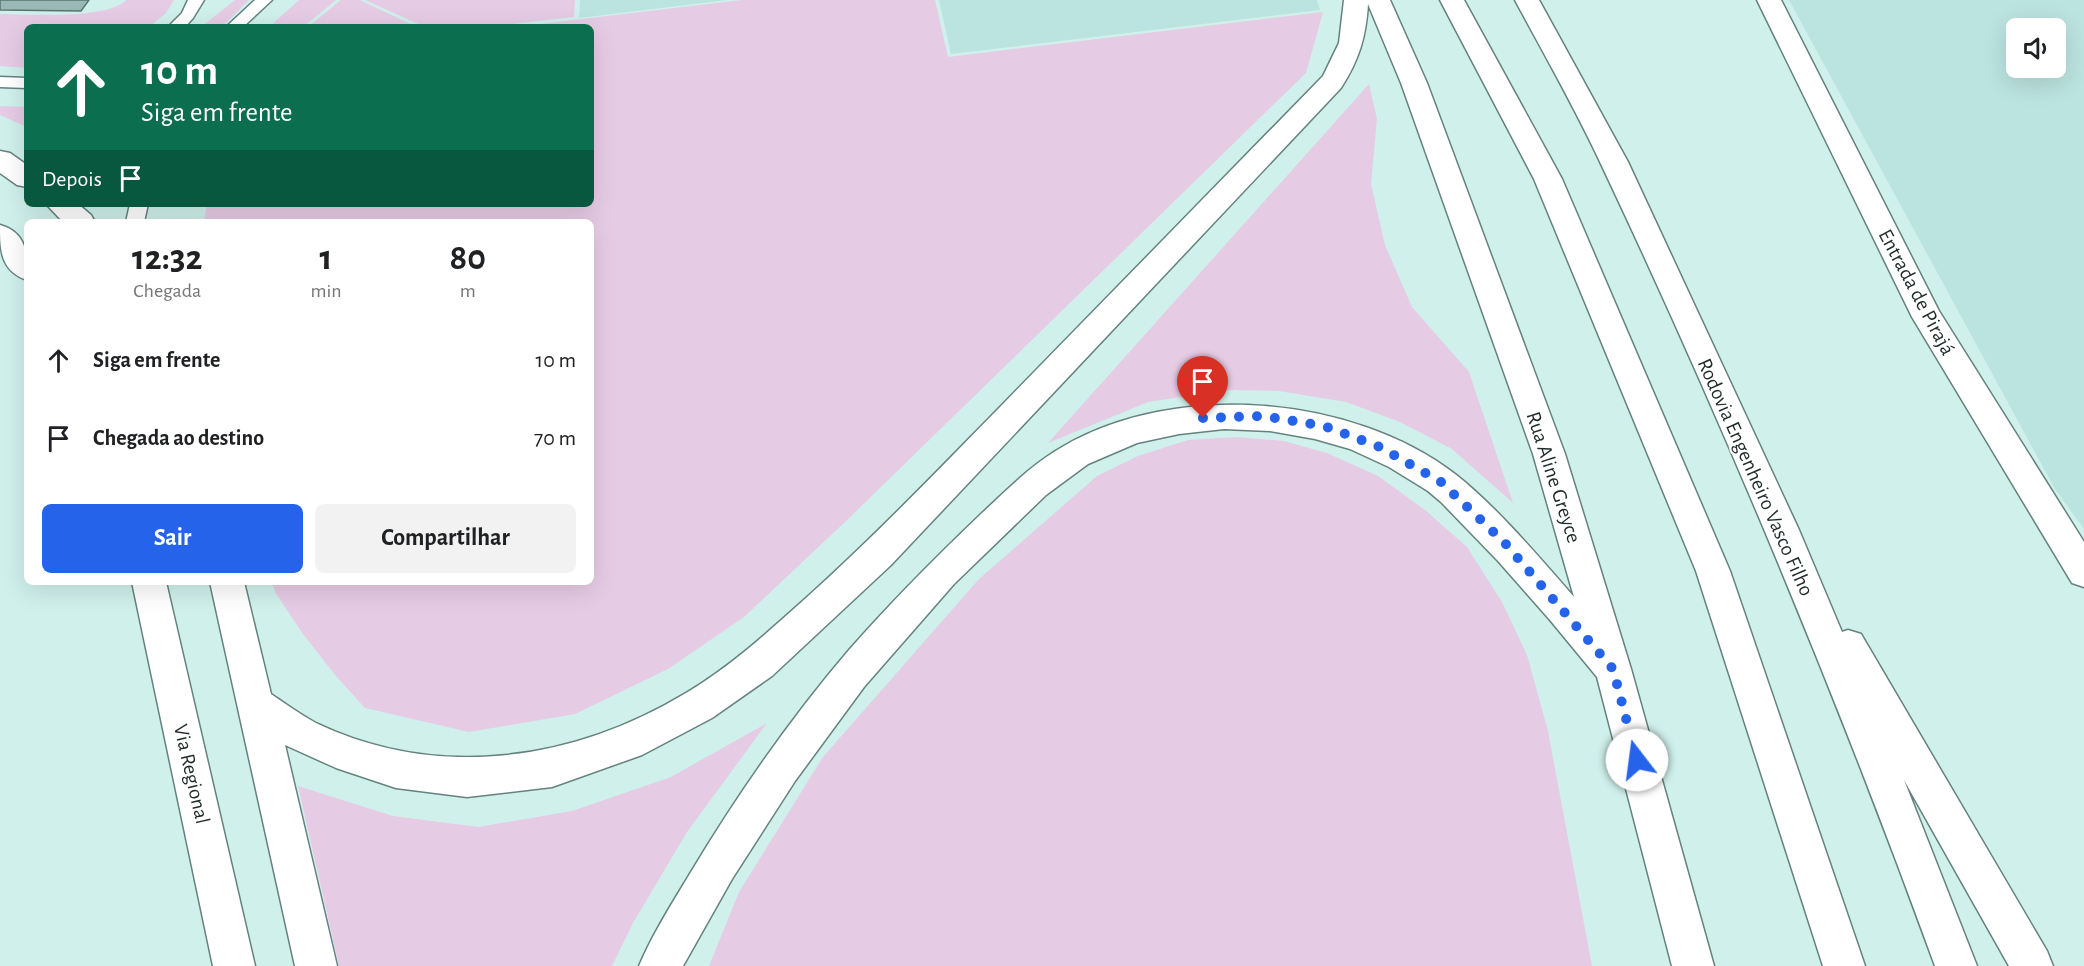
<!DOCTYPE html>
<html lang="pt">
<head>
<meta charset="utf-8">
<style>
  :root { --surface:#fff; --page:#f2f2f2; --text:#202124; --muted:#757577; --accent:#2563eb }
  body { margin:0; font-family:"Alegreya Sans",sans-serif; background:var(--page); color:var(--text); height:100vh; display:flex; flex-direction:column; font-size:22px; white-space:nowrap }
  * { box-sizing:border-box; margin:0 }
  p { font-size:20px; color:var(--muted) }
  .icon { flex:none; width:33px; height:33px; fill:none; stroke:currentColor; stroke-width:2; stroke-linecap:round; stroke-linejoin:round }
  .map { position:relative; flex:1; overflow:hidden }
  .sheet { position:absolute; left:24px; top:219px; width:570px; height:366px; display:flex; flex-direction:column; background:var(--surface); border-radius:9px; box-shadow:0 6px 24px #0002 }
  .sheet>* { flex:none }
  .guide { position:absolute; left:24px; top:24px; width:570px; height:183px; border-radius:9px; box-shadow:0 6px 24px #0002; background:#0b6e4f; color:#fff; overflow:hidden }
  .fabs { position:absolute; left:2006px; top:18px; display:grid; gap:12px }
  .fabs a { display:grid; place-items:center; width:60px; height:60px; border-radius:9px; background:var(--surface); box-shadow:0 6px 24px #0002; font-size:30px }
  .pin { position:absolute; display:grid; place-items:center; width:51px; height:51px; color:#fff; margin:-62px -26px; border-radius:50% 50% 50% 0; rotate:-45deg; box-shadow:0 0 6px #0007 }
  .pin .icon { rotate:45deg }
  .me { position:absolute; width:66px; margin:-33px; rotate:345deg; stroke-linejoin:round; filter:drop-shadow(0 0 4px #0008) }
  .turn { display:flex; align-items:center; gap:21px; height:126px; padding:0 18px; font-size:27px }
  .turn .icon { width:78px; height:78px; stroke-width:2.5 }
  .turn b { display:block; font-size:42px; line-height:51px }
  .then { display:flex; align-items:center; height:57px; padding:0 18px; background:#0003; gap:12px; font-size:22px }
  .eta { display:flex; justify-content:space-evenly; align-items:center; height:102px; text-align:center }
  .eta b { font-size:36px; font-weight:700; line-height:42px }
  .action { display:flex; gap:12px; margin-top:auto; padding:12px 18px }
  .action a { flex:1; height:69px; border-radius:9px; background:var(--accent); color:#fff; font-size:24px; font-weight:700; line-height:69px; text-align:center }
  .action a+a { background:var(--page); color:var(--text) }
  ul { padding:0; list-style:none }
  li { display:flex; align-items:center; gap:18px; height:78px; padding:0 18px }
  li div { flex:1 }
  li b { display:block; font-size:22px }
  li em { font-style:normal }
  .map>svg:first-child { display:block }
  .built { fill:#bbe3df; fill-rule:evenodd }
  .green { fill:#e6cbe4 }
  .building { fill:#9ab8b5; stroke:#597573; stroke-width:1.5 }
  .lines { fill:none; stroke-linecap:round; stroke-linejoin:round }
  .lane-casing { stroke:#65827f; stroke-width:3 }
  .secondary-casing { stroke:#65827f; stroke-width:3 }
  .primary-casing { stroke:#65827f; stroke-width:3 }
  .highway-casing { stroke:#65827f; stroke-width:3 }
  .lane { fill:#fff; fill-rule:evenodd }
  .secondary { fill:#fff; fill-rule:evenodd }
  .primary { fill:#fff; fill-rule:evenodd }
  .highway { fill:#fff; fill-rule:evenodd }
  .route { stroke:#2563eb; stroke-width:10; stroke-dasharray:0 18 }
  .labels { text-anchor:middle; stroke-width:4.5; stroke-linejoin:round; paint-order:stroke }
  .street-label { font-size:21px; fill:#1f2b2a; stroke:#fff }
</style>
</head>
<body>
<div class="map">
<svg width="2084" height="966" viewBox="0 0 2084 966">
  <rect width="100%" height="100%" fill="#d0f0ec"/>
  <path class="built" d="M580,0H727L579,18Z
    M939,0H1317L1320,10L951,54Z
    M1789,0H2084V529L2055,489ZM2055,28V68H2016V28Z"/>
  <path class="green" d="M126,0H174L166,13L149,27H27V68L0,66V14C28,14 108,20 126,0Z
    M235,0H249L222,27H201Z
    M299,0H336L303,27H269Z
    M341,0H360L417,27H308Z
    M365,0H575L574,17L487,27H425Z
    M742,0H935L948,57L1323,12L1306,73L845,522L744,617L668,669L575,714L469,732L365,708L336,676L303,634L275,592L272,582H591V222H204L207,204H591V27H514Z
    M1369,84L1377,119L1371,184L1385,245L1412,307L1469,372L1513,503L1452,449L1400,422L1346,402L1279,391L1228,390L1148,402L1048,443Z
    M0,106L27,107V127L0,115Z
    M1236,437L1284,441L1327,453L1378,476L1425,510L1467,547L1502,602L1527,655L1548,731L1592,966H709L739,892L823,757L979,579L1097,476L1138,456L1188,440Z
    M767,723L687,832L633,923L612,966H339L298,786L393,816L478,827L572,811L671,777Z"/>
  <path class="building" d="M0,0H89L81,11L0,10Z"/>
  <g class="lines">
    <g class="lane-casing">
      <path id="lane" d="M188,0H204L193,18L185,27H168L182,13Z
        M255,0H272L243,27H226Z
        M0,77L27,78V88L0,87Z
        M130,204H148L144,222H126Z"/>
    </g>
    <g class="secondary-casing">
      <path id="secondary" d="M1757,0H1781L1939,311L2084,542V587L2072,583L1912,317Z"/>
    </g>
    <g class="primary-casing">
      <path id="primary" d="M1344,0H1390L1427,83L1565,454L1631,669L1714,966H1672L1597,677L1550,620L1498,561L1441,502L1428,491L1389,467L1350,449L1315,439L1270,431L1224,429L1179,434L1137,443L1088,464L1046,495L954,584L864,687L795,781L732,879L683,966H639C653,933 673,902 691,872C738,794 790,719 849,650C891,602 935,558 981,514C1007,490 1033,463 1064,446C1177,381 1352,395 1455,474C1496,506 1539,557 1574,597L1533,454L1401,83L1368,4C1366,37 1359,60 1341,88L891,565L772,676L712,718L642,755L552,787L467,797L396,788L336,768L285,745L337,966H295L210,582H244L271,694C286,704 301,715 316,723C438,781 573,761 686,693C730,667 768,632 806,598C874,537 937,471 1001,406C1108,296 1216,186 1323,76L1339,43Z
        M0,151L10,153L27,165V187L17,185L0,173Z
        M46,204H78L91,215L95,222H63Z
        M0,225C28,233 27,255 27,280C0,271 0,249 0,225Z
        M132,582H166L255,966H213Z"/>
    </g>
    <g class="highway-casing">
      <path id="highway" d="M1440,0H1464L1562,179L1730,571L1865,966H1823L1696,571L1534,179Z
        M1515,0H1539L1628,162L1799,530L1842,632L1848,630L1861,634L2047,951L2053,966H2009L1904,780L1977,966H1935C1836,694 1725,426 1601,164C1575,108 1544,54 1515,0Z"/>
    </g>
    <use href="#lane" class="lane"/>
    <use href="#secondary" class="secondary"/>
    <use href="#primary" class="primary"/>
    <use href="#highway" class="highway"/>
  </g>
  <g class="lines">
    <path class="route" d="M1203,418L1263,416L1324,426L1380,447L1441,482L1504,542L1613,669L1637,760"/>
  </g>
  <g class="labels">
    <g class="street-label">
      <text transform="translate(1917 292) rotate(62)" y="7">Entrada de Pirajá</text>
      <text transform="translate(1554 477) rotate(72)" y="7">Rua Aline Greyce</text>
      <text transform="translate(1756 477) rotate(66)" y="7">Rodovia Engenheiro Vasco Filho</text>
      <text transform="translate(192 774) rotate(77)" y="7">Via Regional</text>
    </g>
  </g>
</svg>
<div class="fabs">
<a><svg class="icon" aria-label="sound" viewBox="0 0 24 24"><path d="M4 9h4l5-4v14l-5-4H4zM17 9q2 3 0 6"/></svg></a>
</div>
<div class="pin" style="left:1203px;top:418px;background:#d93025"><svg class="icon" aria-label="arrive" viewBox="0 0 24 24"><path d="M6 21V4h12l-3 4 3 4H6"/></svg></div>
<svg class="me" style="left:1637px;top:760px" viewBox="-20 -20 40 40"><circle r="19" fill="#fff"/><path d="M0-13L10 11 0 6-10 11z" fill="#2563eb"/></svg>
<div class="guide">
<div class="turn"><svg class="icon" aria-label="ahead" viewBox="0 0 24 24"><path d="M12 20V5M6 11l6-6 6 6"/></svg><div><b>10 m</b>Siga em frente</div></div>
<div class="then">Depois<svg class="icon" aria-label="arrive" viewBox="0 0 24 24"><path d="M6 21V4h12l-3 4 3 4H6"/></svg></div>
</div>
<section class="sheet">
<div class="eta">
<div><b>12:32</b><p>Chegada</p></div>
<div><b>1</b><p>min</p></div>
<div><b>80</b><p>m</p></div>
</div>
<ul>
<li><svg class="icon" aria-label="ahead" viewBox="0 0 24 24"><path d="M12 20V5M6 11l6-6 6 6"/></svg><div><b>Siga em frente</b></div><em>10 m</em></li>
<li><svg class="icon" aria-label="arrive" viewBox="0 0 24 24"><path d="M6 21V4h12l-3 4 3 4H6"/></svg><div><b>Chegada ao destino</b></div><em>70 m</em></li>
</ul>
<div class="action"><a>Sair</a><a>Compartilhar</a></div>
</section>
</div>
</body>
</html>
